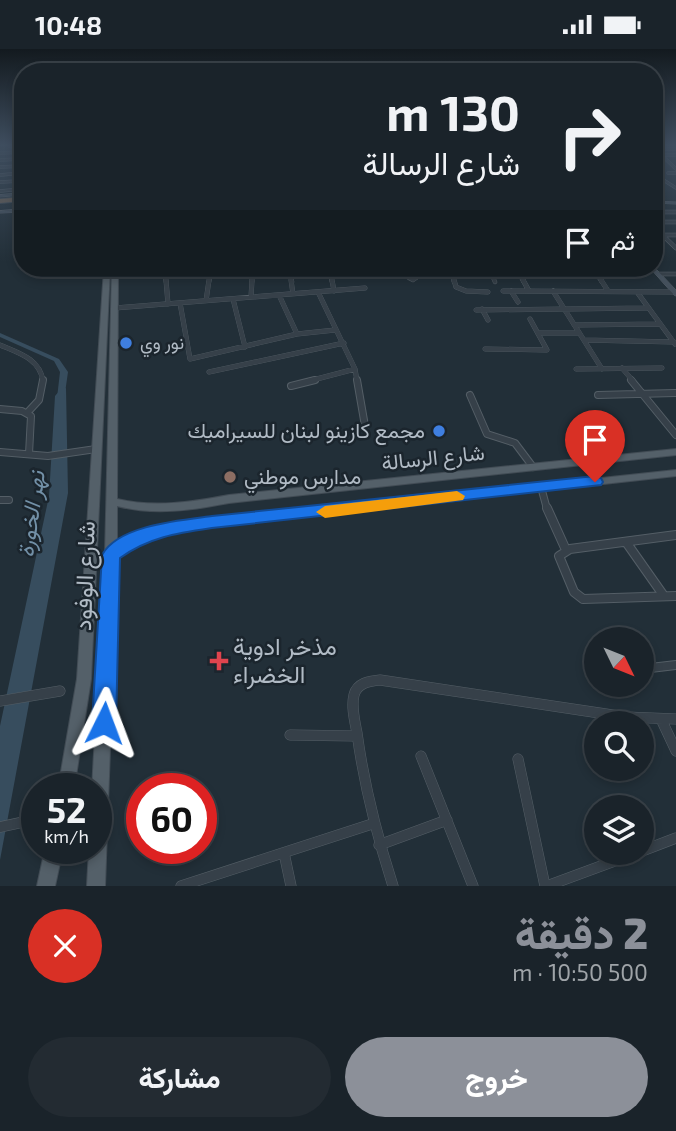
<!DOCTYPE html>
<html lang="ar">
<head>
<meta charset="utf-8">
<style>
  :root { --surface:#1a232a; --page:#232b32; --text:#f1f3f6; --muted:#9fa4a8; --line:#384047; --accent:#8c9099 }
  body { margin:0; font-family:"Exo 2",Vazirmatn,sans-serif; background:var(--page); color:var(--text); direction:rtl; height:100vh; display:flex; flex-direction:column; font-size:26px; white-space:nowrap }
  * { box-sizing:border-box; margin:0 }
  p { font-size:23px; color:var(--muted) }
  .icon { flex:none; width:38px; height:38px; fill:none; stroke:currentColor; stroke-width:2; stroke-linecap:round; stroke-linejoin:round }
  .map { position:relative; height:837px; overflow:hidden; direction:ltr }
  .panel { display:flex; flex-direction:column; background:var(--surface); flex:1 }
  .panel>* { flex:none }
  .top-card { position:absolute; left:14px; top:14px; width:649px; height:214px; border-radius:28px; box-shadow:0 4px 10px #0003,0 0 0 2px var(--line); direction:rtl; background:#1a232a; color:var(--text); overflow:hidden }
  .needle { width:46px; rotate:133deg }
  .tools { position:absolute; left:584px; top:578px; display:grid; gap:14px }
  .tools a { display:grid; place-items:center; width:70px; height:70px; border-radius:50%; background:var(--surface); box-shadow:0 4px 10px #0003,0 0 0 2px var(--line); font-size:35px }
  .speed { position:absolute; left:21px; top:724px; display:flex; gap:14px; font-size:35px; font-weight:700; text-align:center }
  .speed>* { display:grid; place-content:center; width:91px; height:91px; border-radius:50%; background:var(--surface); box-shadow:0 4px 10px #0003,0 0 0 2px var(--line); line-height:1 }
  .speed small { font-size:18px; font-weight:400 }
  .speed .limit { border:10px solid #d22; background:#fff; color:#111 }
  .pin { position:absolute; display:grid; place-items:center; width:60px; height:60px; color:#fff; margin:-72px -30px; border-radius:50% 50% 50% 0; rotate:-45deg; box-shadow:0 0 7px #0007 }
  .pin .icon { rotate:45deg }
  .me { position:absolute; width:77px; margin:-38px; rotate:3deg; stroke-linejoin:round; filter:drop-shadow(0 0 5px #0008) }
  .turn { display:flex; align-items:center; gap:24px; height:147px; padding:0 28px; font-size:32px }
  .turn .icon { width:91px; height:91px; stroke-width:2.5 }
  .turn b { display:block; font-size:49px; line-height:60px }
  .then { display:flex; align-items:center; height:66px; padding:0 28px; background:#0003; gap:14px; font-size:26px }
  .round { display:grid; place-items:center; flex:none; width:74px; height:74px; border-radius:37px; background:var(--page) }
  .head { display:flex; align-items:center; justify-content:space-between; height:119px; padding:0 28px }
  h1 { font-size:42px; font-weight:800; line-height:52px; color:var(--accent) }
  .action { display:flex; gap:14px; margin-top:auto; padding:14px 28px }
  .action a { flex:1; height:80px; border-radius:42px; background:var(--accent); color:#fff; font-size:28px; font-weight:800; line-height:80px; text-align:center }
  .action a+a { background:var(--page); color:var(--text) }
  .status { display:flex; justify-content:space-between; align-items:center; height:49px; padding:0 35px; background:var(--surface); direction:ltr }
  .status svg { height:19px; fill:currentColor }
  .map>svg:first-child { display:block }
  .water { fill:#374d5e }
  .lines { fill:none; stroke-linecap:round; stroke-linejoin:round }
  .canal { fill:#374d5e; fill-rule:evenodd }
  .street-far5-casing { stroke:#545e66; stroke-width:3.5 }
  .street-far4-casing { stroke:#545e66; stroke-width:4.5 }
  .street-far3-casing { stroke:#545e66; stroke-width:5 }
  .street-far2-casing { stroke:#545e66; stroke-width:8 }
  .street-far1-casing { stroke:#545e66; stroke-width:10 }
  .street-casing { stroke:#545e66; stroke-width:11 }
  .secondary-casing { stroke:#545e66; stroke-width:1 }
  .primary-casing { stroke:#424c55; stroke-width:2 }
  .highway-casing { stroke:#414b53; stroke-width:2 }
  .street-far5 { stroke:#364049; stroke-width:2.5 }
  .street-far4 { stroke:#364049; stroke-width:3.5 }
  .street-far3 { stroke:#364049; stroke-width:4.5 }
  .street-far2 { stroke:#364049; stroke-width:6 }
  .street-far1 { stroke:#364049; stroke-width:8 }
  .street { stroke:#364049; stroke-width:10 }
  .secondary { fill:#44505c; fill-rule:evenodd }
  .primary { fill:#546069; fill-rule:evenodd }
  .highway { fill:#6e6053; fill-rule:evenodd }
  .route { fill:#1a73e8; stroke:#114b97; stroke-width:2 }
  .slow { fill:#f59e0b }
  .shop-dot { fill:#3f7fe0; stroke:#1b252d; stroke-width:2.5 }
  .education-dot { fill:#8d6e63; stroke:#1b252d; stroke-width:2.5 }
  .health-dot { fill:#e0444e; stroke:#1b252d; stroke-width:2.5 }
  .labels { text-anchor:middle; stroke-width:5; stroke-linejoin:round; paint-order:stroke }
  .far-poi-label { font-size:18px; fill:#b1bbc5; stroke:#1b252d; text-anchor:start }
  .poi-label { font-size:21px; fill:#b1bbc5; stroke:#1b252d; text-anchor:end }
  .street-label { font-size:21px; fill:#b1bbc5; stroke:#1b252d }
  .water-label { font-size:23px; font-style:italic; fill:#7290a7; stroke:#1b252d }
  .near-street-label { font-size:24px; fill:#b1bbc5; stroke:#1b252d }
  .near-poi-label { font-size:24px; fill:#b1bbc5; stroke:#1b252d; text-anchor:start }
</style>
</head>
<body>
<div class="status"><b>10:48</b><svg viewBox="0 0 49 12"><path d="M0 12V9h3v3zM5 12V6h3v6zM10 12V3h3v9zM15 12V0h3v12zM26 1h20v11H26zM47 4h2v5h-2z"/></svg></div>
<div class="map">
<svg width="676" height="837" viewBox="0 0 676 837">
  <rect width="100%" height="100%" fill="#222f38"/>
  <path class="water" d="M66,339L68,444L0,811V677L49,447L55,347L61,340Z"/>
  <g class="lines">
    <path class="canal" d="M0,284L59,310L68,323L64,351H61L57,349L60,323L54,312L0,288Z"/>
    <g class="street-far5-casing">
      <path id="street-far5" d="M9,97H23
        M654,99L676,120
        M655,100H676
        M0,104L23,103
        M661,106H676
        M0,111L20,110
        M0,118L23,117
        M668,124H676
        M654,125L676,139
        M0,126L23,124
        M0,133L20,132
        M0,142L23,140"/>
    </g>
    <g class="street-far4-casing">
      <path id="street-far4" d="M654,163H676
        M654,173H676
        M654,178L676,199
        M663,186H676
        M165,219L166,233
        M290,219L292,233
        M329,219L332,233
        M405,219L409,229L413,231
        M413,219L416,229L413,231
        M450,219L454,233
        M593,219L602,233
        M490,221L495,233
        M517,221L524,233
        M490,222L594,220
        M659,225H676
        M209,233L211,219
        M252,233V219"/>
    </g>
    <g class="street-far3-casing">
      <path id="street-far3" d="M166,231L168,255
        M291,231L293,245
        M332,231L334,242
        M454,231L456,238L466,242L488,243
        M523,231L529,242
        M601,231L608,242
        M503,242L674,243
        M511,242L518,253
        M553,242L602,320
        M318,243L355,320L357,332
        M637,243L675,295
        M279,246L297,285
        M251,248L252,231
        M233,250L245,298
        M206,252L209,231
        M180,254L190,310L297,285L335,281
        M115,259L365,239
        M482,260L488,271
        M476,261L647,259
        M574,276L660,275
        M538,284H579
        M584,291L674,293
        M0,296C19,304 40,310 43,332
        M485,300L547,301L530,270
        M622,319L633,332
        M576,320L662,319
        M209,323L344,294
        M309,332L355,320"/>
    </g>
    <g class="street-far2-casing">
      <path id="street-far2" d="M357,331L365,377
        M631,331L676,386
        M291,337L315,331
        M470,346L487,385L515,394L533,418
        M598,346L675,344
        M0,360L22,362L31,367L29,405
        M27,364L39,351L43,331
        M0,403L48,407L96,400
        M541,438L547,460
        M0,451H9"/>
    </g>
    <g class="street-far1-casing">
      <path id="street-far1" d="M547,459L566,501
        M676,486L570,500L559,507L574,543L583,550L676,547
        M626,493L664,547
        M642,620L676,616"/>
    </g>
    <g class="street-casing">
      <path id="street" d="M0,652L60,642
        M661,670L676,702
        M290,686L357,687
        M421,707L473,837
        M518,710L545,837
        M0,778L37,770
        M379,796L447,771
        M642,802L676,789
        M284,804L291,837
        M181,837L372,775
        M393,837C377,787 364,736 357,684C355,673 351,658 354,646C357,634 369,632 380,631L626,668L676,670
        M547,837L639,803"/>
    </g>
    <g class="secondary-casing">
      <path id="secondary" d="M23,144V146L0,148V146Z
        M654,152L676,153V155L654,154Z
        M23,160V163L0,164V162Z
        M654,218L676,241V247L674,246L650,219Z"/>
    </g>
    <g class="primary-casing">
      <path id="primary" d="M104,219H110L91,630L74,740H58L77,630Z
        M112,219H118L117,450C155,459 192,453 229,446L676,400V406L229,454C192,461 155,467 117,457V496L135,484L169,475L676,421V427L169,483L143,490L117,508L105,837H87L89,800H96V740H92L105,506Z
        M45,800H63L55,837H37Z"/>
    </g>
    <g class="highway-casing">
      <path id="highway" d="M23,148V152L0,154V150Z"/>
    </g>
    <use href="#street-far5" class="street-far5"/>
    <use href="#street-far4" class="street-far4"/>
    <use href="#street-far3" class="street-far3"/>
    <use href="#street-far2" class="street-far2"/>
    <use href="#street-far1" class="street-far1"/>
    <use href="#street" class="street"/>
    <use href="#secondary" class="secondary"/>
    <use href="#primary" class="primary"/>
    <use href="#highway" class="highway"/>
  </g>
  <linearGradient id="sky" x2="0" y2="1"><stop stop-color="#131a1f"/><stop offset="0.45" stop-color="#3e4d5e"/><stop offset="1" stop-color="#3e4d5e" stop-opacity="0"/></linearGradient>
  <rect width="676" height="213" fill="url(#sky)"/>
  <path class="route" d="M595,427L601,429L603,433L601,436L212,479C178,484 149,488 120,509L116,674L113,682L104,685L96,682L92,674L102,506C118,476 182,471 212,467Z"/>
  <path class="slow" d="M457,442L465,447L463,451L325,469L316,463L325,457Z"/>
  <g class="shop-dot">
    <circle cx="126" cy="294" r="7"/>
    <circle cx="439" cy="382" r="7"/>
  </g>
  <circle class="education-dot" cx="230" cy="428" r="7"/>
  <path class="health-dot" d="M215.5 601.5h7v7h7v7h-7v7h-7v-7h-7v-7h7z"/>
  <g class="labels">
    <g class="far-poi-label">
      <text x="140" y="300">نور وي</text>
    </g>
    <g class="poi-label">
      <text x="425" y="389">مجمع كازينو لبنان للسيراميك</text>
      <text x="244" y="435" text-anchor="start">مدارس موطني</text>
    </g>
    <g class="street-label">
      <text transform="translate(433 409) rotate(-6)" y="7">شارع الرسالة</text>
    </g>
    <g class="water-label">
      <text transform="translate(31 465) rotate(-82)" y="8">نهر الخورة</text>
    </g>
    <g class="near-street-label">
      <text transform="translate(85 527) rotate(-88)" y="8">شارع الوفود</text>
    </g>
    <g class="near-poi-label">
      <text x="233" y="606">مذخر ادوية<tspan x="233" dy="28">الخضراء</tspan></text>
    </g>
  </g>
</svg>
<div class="tools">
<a><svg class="needle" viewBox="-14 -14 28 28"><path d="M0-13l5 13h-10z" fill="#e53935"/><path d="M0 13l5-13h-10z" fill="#9fa4a8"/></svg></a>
<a><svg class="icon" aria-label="search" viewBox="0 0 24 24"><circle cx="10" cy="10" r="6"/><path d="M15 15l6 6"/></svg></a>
<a><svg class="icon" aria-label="layers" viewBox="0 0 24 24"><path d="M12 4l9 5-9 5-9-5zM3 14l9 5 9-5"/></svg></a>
</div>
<div class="speed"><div>52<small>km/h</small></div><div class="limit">60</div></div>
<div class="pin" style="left:595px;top:433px;background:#d93025"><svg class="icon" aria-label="arrive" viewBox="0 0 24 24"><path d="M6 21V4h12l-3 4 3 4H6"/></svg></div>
<svg class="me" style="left:104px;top:674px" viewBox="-20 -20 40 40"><path d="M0-17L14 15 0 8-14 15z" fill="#1a73e8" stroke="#fff" stroke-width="4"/></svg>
<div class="top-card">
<div class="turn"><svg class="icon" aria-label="right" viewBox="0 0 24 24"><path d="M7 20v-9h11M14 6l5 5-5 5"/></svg><div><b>130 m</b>شارع الرسالة</div></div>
<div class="then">ثم<svg class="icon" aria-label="arrive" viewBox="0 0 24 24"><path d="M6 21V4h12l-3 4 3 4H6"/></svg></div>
</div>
</div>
<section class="panel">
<div class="head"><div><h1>2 دقيقة</h1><p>500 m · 10:50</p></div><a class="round" style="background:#d93025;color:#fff"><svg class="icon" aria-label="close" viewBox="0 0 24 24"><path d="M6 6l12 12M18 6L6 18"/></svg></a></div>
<div class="action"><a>خروج</a><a>مشاركة</a></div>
</section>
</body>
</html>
